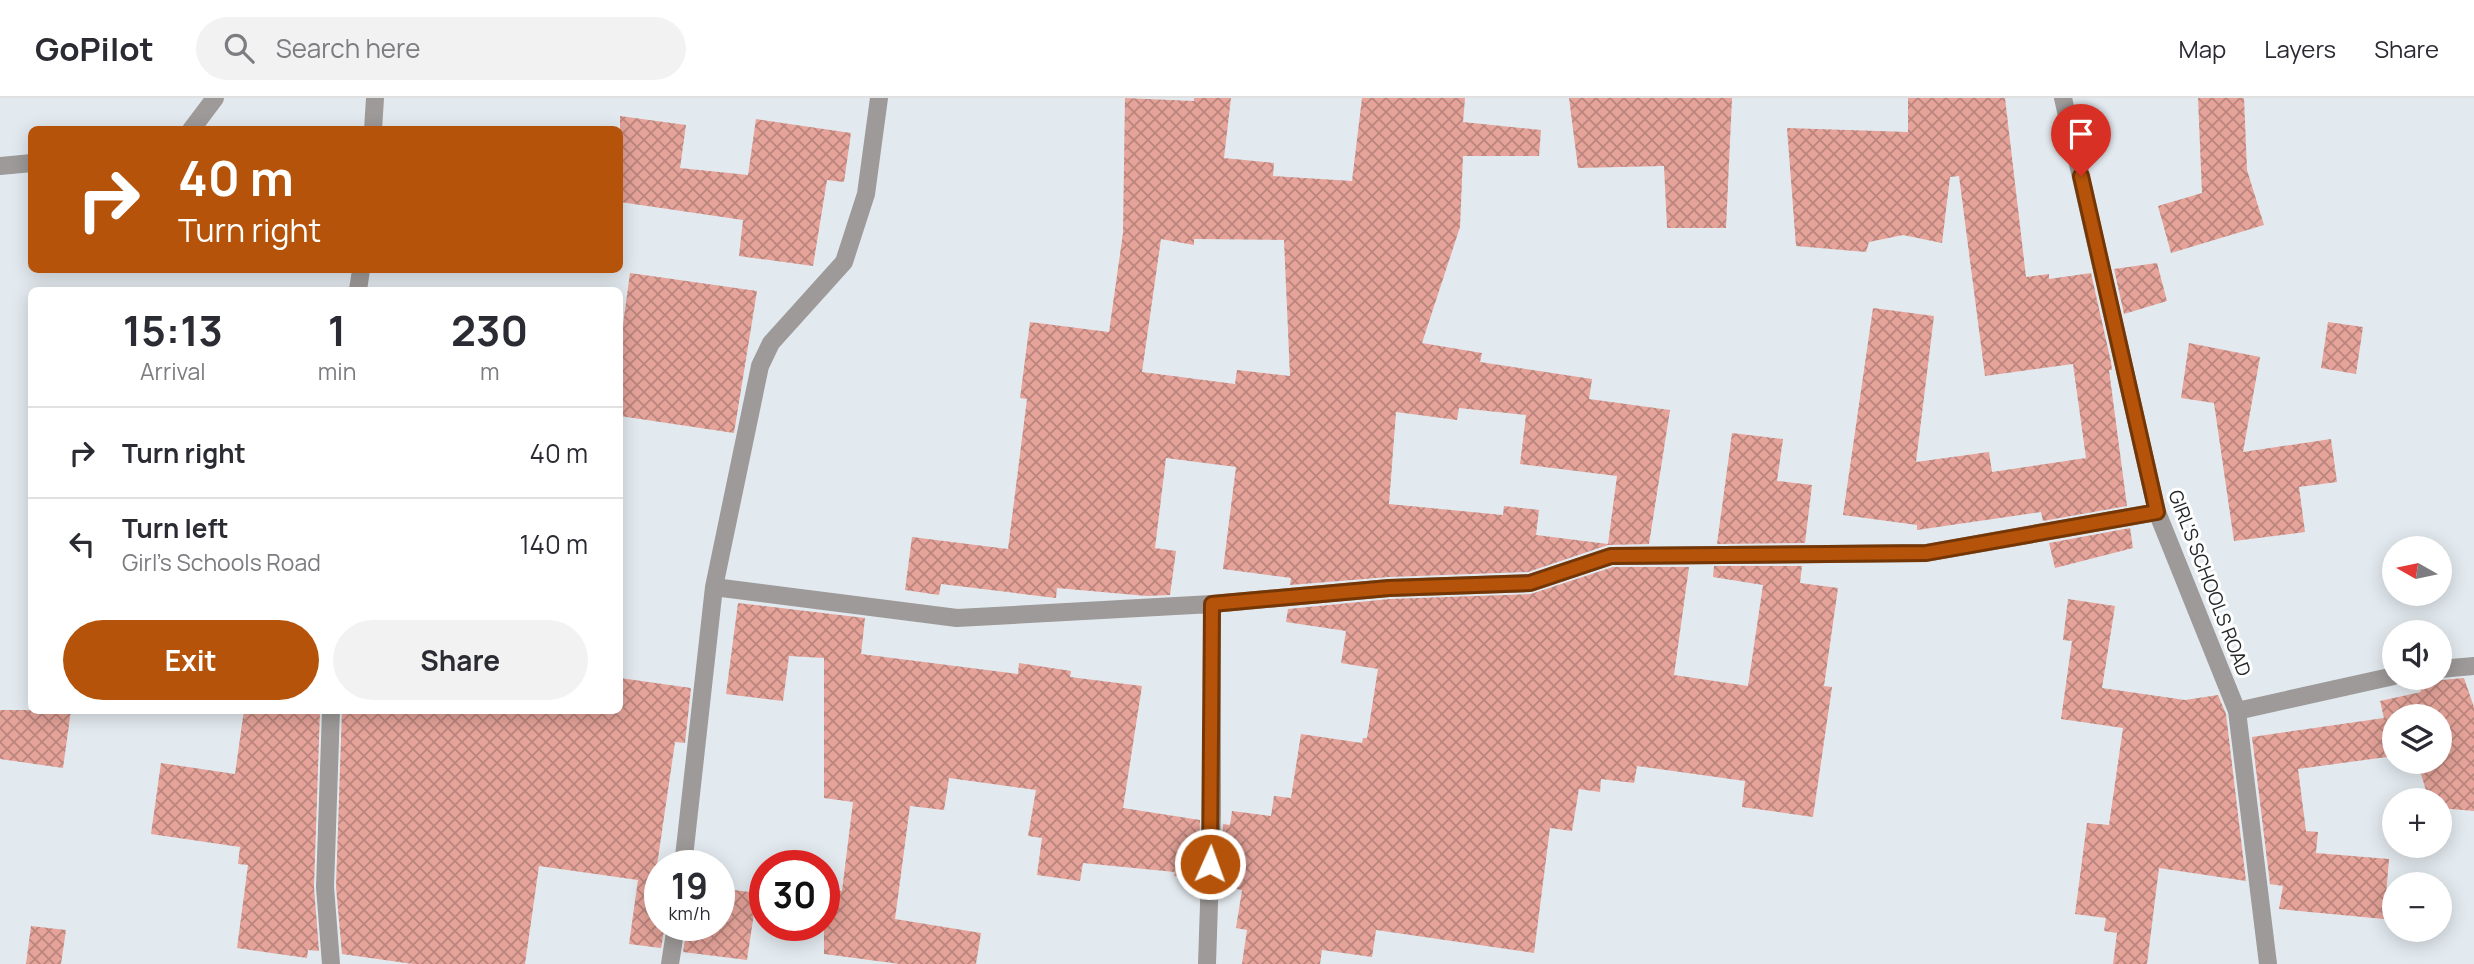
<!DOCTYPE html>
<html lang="en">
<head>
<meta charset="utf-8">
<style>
  :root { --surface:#fff; --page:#f2f2f3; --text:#2b2b33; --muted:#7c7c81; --line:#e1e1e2; --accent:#b45309 }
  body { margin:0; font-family:Manrope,sans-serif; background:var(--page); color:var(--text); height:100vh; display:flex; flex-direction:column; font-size:26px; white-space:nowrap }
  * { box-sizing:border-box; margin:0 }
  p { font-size:23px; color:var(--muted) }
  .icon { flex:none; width:38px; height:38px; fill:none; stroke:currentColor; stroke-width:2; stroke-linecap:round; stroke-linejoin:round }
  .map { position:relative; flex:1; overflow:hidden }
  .details { position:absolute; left:28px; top:189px; width:595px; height:427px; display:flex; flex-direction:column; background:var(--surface); border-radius:10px; box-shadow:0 4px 18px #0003 }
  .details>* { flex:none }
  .guide { position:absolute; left:28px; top:28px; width:595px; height:147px; border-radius:10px; box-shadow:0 4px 18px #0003; background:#b45309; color:#fff; overflow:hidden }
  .needle { width:46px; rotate:279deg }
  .fabs { position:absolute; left:2382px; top:438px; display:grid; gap:14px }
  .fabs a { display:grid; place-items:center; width:70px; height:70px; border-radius:50%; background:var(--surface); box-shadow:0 4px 18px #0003; font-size:35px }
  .speed { position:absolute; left:644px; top:752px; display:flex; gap:14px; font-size:35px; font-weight:700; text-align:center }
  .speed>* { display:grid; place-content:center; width:91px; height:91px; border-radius:50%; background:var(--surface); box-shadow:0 4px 18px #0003; line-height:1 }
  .speed small { font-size:18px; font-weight:400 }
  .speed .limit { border:10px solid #d22; background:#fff; color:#111 }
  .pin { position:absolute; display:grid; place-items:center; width:60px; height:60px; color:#fff; margin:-72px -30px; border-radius:50% 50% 50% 0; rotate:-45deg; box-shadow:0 0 7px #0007 }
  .pin .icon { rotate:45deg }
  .me { position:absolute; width:77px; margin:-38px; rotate:2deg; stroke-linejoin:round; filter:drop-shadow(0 0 5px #0008) }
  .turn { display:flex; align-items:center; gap:24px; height:147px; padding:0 35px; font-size:32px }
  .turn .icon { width:91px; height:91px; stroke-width:2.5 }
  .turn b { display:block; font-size:49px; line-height:60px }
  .eta { display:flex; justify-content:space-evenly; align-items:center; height:119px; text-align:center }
  .eta b { font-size:42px; font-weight:700; line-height:49px }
  .action { display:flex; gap:14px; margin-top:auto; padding:14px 35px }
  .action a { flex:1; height:80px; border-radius:42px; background:var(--accent); color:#fff; font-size:28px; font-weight:700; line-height:80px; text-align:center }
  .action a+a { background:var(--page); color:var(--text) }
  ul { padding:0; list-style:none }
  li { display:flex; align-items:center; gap:21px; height:91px; padding:0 35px; border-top:2px solid var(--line) }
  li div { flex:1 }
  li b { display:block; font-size:26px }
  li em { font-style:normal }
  header { display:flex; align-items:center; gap:42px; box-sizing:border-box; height:98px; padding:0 35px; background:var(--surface); border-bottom:2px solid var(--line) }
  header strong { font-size:33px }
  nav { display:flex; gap:38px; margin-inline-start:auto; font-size:24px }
  .search { width:490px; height:63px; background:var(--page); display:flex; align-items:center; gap:18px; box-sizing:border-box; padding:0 24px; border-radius:38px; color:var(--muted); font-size:26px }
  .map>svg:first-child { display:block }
  .building { fill:url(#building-cross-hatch); fill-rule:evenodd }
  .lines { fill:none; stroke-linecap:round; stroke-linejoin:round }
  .minor { stroke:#9d9a99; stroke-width:18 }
  .route-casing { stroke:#753606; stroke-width:18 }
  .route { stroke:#b45309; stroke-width:12 }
  .labels { text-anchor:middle; stroke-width:6; stroke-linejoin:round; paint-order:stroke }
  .street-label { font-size:19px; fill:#242728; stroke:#fff }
</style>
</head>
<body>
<header>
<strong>GoPilot</strong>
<div class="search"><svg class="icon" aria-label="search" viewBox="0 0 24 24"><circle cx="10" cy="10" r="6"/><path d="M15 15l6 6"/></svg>Search here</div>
<nav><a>Map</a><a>Layers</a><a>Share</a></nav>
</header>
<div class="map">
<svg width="2474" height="866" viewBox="0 0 2474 866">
  <defs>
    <pattern id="building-cross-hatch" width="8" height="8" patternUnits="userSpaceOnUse" patternTransform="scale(1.75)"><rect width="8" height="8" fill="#e5a399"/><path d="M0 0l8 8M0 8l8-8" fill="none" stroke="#b9857d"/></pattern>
  </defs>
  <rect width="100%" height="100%" fill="#e3eaef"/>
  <path class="building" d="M1125,0L1194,3V0H1231L1224,60L1274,65L1273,78L1352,83L1362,0H1465L1463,24L1541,32L1539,58H1463L1460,129L1422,245L1482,255L1480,264L1592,281L1589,301L1670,312L1649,446L1608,447L1528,474L1389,479L1290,487L1291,480L1223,471L1236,369L1166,360L1155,450L1176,453L1170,497L1147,498L1057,490L1056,500L941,486L939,497L905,492L912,439L1008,451L1027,301L1020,300L1030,224L1109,234L1123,135ZM1161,141L1194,147V141L1284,142L1290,278L1237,272L1235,286L1142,274ZM1459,310L1526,317L1520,366L1617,378L1608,446L1536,437L1539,412L1504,408L1503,417L1389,406L1396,314L1457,322Z
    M1569,0H1732L1726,130H1667L1664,68L1578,70Z
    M1908,0H2005L2026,179L2049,176V181L2091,175L2111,264L2112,272H2109L2127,408L2043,423L2041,414L1917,432V427L1843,417L1873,210L1934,218L1916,364L1989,354L1992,374L2086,360L2073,266L1985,278L1959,78L1950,79L1942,145L1903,137L1869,144L1866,154L1796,148L1787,30L1908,34Z
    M2198,0H2244L2247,72L2264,127L2171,155L2158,108L2202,95Z
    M620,18L686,27L680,70L748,77L756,21L851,35L844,84L827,82L813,168L739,158L743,122L620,104Z
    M2157,165L2167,203L2124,216L2114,171Z
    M630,175L757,193L734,335L620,318V249Z
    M2328,224L2363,229L2356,276L2321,270Z
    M2189,245L2260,259L2243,354L2331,341L2337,384L2299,389L2305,434L2234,443L2214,305L2181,300Z
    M1732,335L1783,341L1777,383L1812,387L1805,445L1717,446Z
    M2130,430L2133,450L2055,470L2049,445Z
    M1714,468H1802L1800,485L1838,490L1824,588L1832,589L1813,719L1742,709L1745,683L1637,668L1634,685L1601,681L1600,694L1579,691L1572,733L1550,730L1534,855L1376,832L1372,859L1322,852L1320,866H1242L1247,832L1236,830L1242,792L1221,788L1223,726L1230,727L1232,713L1271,718L1274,698L1291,700L1301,636L1362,645L1363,640H1367L1378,571L1341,565L1346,533L1286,524L1288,511L1390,501L1531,496L1613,469H1689L1674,577L1748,588L1763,487L1713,479Z
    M2068,501L2115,508L2102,590L2185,602L2218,597L2226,616L2246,783L2159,770L2147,866H2113L2117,835L2104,833L2106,820L2075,816L2087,725L2109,727L2123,630L2061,621L2072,543L2063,542Z
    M738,505L865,520L861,556L1018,576L1019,565L1071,573L1070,579L1142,588L1123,710L1200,722L1198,781L1174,778L1175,774L1083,765L1080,783L1037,777L1042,740L1028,738L1036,692L949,680L944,712L910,708L895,821L981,835L976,866H900L824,856V790L842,793L853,704L824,700V560L789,558L783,603L726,596Z
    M620,580L691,590L685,645L675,644L655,781L660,782V828H665L661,850L629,846L638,782L539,768L525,866H413L342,856L336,789L342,612H620Z
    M2464,580L2474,609V713L2440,710V702H2429L2417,663H2440V618H2394V658L2298,671L2306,733L2318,734L2316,755L2389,761L2384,821L2279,811L2283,788L2270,786L2252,639L2384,620L2380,603L2421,594L2420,590L2441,582Z
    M0,612H71L63,670L0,661Z
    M244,612H320L314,789L319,853L308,852L307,860L237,850L248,767L238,766L240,749L151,736L161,665L235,676Z
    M719,790L757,795L747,862L683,854L687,828H719Z
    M31,828L66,832L61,866H26Z"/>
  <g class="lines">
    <path class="minor" d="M2063,0L2157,414L2237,613L2268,866
      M191,32L215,0
      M373,32L375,0
      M0,68L32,65
      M358,192L361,172
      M714,489L760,268L771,245L844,164L866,96L879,0
      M2440,571L2474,568
      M331,612L325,789L331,866
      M2237,613L2394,578
      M683,768L714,489L957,520L1212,506L1389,490L1530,485L1611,458L1926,455L2157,414
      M670,866L676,828
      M1207,866L1212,716V506"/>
  </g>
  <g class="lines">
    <g class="route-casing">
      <path id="route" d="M1210,766L1212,506L1389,490L1530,485L1611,458L1926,455L2157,414L2081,78"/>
    </g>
    <use href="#route" class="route"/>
  </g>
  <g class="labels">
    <g class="street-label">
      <text transform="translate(2210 485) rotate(69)" y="7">GIRL'S SCHOOLS ROAD</text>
    </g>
  </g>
</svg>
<div class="fabs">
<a><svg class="needle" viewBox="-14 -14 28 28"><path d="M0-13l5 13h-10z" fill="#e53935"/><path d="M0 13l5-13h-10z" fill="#7c7c81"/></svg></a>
<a><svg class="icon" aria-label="sound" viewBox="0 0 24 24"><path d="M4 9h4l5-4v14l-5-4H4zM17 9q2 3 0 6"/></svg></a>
<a><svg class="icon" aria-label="layers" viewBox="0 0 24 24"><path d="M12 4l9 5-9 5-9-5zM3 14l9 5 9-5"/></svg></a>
<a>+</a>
<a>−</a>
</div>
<div class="speed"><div>19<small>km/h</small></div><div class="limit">30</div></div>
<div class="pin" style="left:2081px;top:78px;background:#d93025"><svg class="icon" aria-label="arrive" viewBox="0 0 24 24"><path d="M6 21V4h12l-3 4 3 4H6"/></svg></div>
<svg class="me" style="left:1210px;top:766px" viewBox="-20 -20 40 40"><circle r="17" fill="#b45309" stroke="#fff" stroke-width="3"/><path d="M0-11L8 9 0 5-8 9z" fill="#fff"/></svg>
<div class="guide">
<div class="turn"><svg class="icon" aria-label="right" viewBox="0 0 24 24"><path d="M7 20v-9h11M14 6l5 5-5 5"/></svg><div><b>40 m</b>Turn right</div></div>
</div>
<section class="details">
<div class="eta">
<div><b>15:13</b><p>Arrival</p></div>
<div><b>1</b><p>min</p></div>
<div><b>230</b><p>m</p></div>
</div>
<ul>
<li><svg class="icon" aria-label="right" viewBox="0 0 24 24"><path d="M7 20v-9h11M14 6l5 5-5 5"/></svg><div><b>Turn right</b></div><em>40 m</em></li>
<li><svg class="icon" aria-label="left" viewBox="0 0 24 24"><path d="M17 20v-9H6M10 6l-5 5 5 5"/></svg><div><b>Turn left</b><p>Girl's Schools Road</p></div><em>140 m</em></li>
</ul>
<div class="action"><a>Exit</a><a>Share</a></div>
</section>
</div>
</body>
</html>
